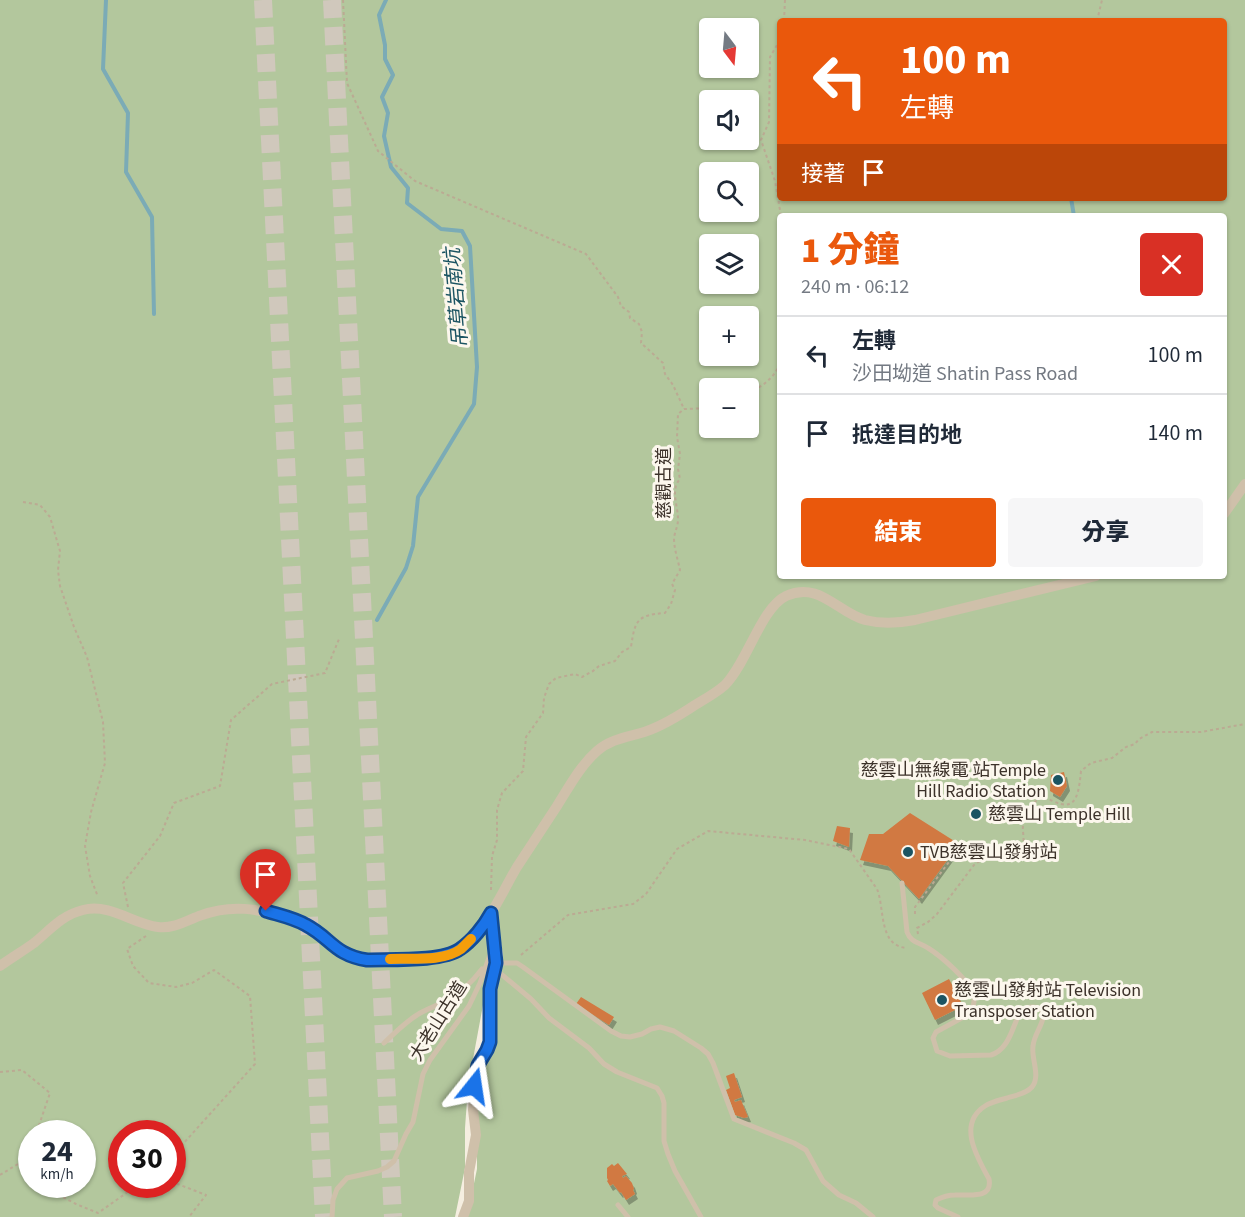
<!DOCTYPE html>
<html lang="zh-TW">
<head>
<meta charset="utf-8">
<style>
  :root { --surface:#fff; --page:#f6f6f7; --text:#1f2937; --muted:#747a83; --line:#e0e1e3; --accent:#ea580c }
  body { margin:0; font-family:"Source Sans 3","Noto Sans TC",sans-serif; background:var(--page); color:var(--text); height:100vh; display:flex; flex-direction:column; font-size:22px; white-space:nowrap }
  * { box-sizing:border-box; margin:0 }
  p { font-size:20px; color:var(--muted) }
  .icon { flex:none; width:33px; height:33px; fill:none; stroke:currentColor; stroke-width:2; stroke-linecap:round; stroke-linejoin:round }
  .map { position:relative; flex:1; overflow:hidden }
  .side { position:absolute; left:777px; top:213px; width:450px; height:366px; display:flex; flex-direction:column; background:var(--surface); border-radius:6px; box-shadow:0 2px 4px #0004 }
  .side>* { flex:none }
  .banner { position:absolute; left:777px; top:18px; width:450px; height:183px; border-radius:6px; box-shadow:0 2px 4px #0004; background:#ea580c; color:#fff; overflow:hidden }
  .needle { width:39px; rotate:164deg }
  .controls { position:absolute; left:699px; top:18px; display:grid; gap:12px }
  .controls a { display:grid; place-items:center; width:60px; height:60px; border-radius:6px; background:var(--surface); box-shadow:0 2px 4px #0004; font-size:30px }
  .speed { position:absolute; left:18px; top:1120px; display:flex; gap:12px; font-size:30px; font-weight:700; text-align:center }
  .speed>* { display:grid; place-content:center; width:78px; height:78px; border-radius:50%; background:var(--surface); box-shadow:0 2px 4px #0004; line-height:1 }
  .speed small { font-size:15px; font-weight:400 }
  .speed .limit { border:9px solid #d22; background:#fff; color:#111 }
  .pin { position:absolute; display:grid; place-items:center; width:51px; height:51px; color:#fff; margin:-62px -26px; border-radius:50% 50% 50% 0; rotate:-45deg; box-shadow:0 0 6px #0007 }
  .pin .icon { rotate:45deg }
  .me { position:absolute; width:66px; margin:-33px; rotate:15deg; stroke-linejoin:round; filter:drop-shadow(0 0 4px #0008) }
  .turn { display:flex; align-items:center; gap:21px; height:126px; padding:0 24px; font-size:27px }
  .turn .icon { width:78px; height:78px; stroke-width:2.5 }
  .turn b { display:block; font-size:42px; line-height:51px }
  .then { display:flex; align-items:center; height:57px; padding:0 24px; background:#0003; gap:12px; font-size:22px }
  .round { display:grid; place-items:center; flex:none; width:63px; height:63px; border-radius:6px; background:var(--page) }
  .headline { display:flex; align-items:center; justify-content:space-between; height:102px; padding:0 24px }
  h1 { font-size:36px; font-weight:800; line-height:45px; color:var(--accent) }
  .primary-button { display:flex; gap:12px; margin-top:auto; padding:12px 24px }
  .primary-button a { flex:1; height:69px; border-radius:6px; background:var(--accent); color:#fff; font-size:24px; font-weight:800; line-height:69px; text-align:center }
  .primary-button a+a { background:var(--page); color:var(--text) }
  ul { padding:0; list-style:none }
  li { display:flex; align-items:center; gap:18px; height:78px; padding:0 24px; border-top:2px solid var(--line) }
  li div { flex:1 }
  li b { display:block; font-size:22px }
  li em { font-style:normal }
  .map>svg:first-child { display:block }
  .green { fill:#b3c79d; fill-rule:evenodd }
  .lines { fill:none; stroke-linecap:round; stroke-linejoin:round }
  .stream { stroke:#7babb6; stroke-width:4 }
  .building { fill:#d17942; filter:url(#shadow) }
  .highway-tunnel { stroke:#d0c8bc; stroke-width:18; stroke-dasharray:18 9; stroke-linecap:butt }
  .path { stroke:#bbaa93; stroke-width:2; stroke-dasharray:3 3; stroke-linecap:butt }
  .lane { stroke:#cfc0aa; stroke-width:5 }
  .street { stroke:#cfc0aa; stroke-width:10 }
  .route-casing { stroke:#114b97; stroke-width:15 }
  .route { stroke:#1a73e8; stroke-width:10 }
  .slow { stroke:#f59e0b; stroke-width:10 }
  .poi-dot { fill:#1b5462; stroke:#fcf7ed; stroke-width:2 }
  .labels { text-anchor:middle; stroke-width:6; stroke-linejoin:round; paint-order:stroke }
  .street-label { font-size:18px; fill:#3c322a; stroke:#fcf7ed }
  .poi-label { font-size:18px; fill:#3c322a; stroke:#fcf7ed; text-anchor:start }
  .water-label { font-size:20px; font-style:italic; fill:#1b5462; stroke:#fcf7ed }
</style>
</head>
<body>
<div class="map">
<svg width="1245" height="1217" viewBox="0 0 1245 1217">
  <defs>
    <filter id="shadow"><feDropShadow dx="3" dy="5" stdDeviation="0" flood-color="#0004"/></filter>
  </defs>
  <rect width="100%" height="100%" fill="#f5eee0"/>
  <path class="green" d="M0,0H1245V1217H467L477,1169V1128L480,1087L494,1007L497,984L503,955L499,930L489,940L491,954L485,983L483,1005L468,1086L465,1128V1168L455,1217H0ZM780,21H1224V198H780ZM710,28H748V68H710ZM710,100H748V140H710ZM710,172H748V212H710ZM780,216H1224V576H780ZM710,244H748V284H710ZM710,316H748V356H710ZM710,388H748V428H710ZM32,1134H82V1185H32ZM122,1134H172V1185H122Z"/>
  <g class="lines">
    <path class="stream" d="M106,0L103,69L128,113L126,172L152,217L154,314
      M1071,198L1074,216
      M377,620L406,568L413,546L418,497L474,404L477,367L470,246L462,231L441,229L407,203L408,188L391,167L384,136L388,113L382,97L393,75L385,59V45L379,15L386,0"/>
  </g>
  <path class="building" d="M1064,772L1067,786L1060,797L1050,791L1051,775Z
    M910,813L959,844L919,899L888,866L860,860L869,834H883Z
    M837,826L850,828L849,847L833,841Z
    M949,979L963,1006L935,1020L922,993Z
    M581,997L614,1017L609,1025L576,1004Z
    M734,1073L742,1097L734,1100L735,1102L741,1100L748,1117L744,1118L735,1115L726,1090L730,1088L726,1076Z
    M618,1163L627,1174L622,1176L623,1178L626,1176L632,1183L634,1189L633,1190L635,1194L626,1200L621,1192L620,1193L613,1184L610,1186L607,1181L608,1180L607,1178V1168L612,1164L614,1166Z"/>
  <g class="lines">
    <path class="highway-tunnel" d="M263,0L324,1217
      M332,0L393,1217"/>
    <path class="path" d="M343,0L347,83L378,151L415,181L586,254L618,297L621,306L629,312L630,318L639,324L642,332L641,343L663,363L665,374L673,385L684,409
      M784,21L785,0
      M1097,21L1102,0
      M780,40L770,57L769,122L761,140L775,181L781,216
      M748,393C763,386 773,379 780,364
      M23,502L40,505L50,517L60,551L58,570L60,586L74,627L87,657L103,722L105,763L91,812L85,846L90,876L98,897
      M491,890L492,856L497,840V810L502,793L523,771L526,737L543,713L544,698L549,684L556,678L575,674L582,677L593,671L599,666L615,661L622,652L631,647C635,620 637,615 665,613L671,604L675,590L672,584L680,570C678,560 674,549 674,538C675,531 678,526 678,519C678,505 670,490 680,479L678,469L680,454L677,437L678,414L684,409L710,408
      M128,907L123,883L160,836L174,803L220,786L231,720L272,684L325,673L339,639
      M915,914V907L955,854
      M918,934L917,928L928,922L937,914L974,865L981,860L991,855L1005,860C1034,852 1019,837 1024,816C1025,810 1031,806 1036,801L1034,797L1042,795C1074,815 1078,802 1081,771L1091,763L1112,758L1126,747L1135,744L1139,739L1152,732H1201L1245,724
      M146,936L127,949L133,966L149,983L176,987L192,983L214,970L250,996L255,1064L182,1145L175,1183L206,1195L189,1217
      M521,955L568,915L633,904L646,894L677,849L708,831L805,840L849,849L877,889C885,908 878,946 907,948
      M0,1072L22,1070L50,1093L36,1134
      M172,1153L182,1145
      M26,1159L32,1168
      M0,1175L26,1159L32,1146
      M43,1185L45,1188L76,1204L98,1213L125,1194L136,1185"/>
    <path class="lane" d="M902,883L907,932C911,943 919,942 928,948C941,956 970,981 974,996C975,1003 973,1008 969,1014L936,1032L933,1038L937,1051L950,1056L991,1055C1010,1049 1012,1026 1021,1011C1030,1006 1035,1005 1044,1012C1044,1024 1034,1034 1033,1046C1031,1059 1041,1076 1032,1087C1026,1094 1016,1095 1007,1098C1000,1100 991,1102 985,1106C957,1124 977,1157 989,1179C993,1200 968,1194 955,1195C949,1195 942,1197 936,1200L935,1205L938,1208L958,1217
      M496,963H517L523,967L611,1031L621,1036L630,1037L642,1034L651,1029L660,1027L674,1031L701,1048L708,1054L713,1063L734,1119L794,1143L806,1150L823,1181L839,1195L856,1203L873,1217
      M495,969L531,999L549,1018L589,1048L604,1064L617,1072L657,1088L662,1096L664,1103V1141L668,1154L675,1171L701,1217
      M384,1043C395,1033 404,1023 417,1015C426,1009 437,1006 447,1000C460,993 473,981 482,969
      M618,1205L628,1217
      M332,1217L333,1200L337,1189L347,1178L378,1171L387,1167L394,1161L406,1134L413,1122L423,1074L430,1060L469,1006L480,983L492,949"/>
    <path class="street" d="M1224,514L1245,484
      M0,966C11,958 23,951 34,943C50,930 62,915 83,910C110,903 133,924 158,927C174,929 187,920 202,915C231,904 258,909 287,917C296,920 304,923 312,928C335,943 337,955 367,960C390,959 432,961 453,953C481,942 502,892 517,867C530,847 544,826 557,806C569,787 580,766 597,751C612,738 630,737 647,731C664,725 680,715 695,705C705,699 716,693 725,685C747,663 761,608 786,596C819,581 837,612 865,620C881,624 899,623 915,620L1096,576
      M463,1217L469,1201V1172L476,1135L473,1110L476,1074L479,1061L487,1050L490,1042V989L496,963L491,913"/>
  </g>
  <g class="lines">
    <g class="route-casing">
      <path id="route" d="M266,911C279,915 294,918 306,925C331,938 334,955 367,960C390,959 442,962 460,949C472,941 484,926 491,913L496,963L490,989V1042L487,1050L478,1065L474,1086"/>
    </g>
    <use href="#route" class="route"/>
    <path class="slow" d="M390,959C411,958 443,962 461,949C464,946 468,942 471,939"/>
  </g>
  <g class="poi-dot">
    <circle cx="1058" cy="780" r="6"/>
    <circle cx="976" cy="814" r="6"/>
    <circle cx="908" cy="852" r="6"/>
    <circle cx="942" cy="1000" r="6"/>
  </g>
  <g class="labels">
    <g class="street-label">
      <text transform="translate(664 483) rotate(-90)" y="6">慈觀古道</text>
      <text transform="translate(438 1021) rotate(-58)" y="6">大老山古道</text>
    </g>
    <g class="poi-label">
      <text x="1046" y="776" text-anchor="end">慈雲山無線電 站Temple<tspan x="1046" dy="21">Hill Radio Station</tspan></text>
      <text x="988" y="820">慈雲山 Temple Hill</text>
      <text x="920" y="858">TVB慈雲山發射站</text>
      <text x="954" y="996">慈雲山發射站 Television<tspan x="954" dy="21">Transposer Station</tspan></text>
    </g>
    <g class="water-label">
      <text transform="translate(456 298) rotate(-95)" y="7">吊草岩南坑</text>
    </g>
  </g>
</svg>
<div class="controls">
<a><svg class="needle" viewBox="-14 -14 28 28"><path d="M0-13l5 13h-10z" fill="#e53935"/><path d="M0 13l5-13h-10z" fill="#747a83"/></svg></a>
<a><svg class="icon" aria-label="sound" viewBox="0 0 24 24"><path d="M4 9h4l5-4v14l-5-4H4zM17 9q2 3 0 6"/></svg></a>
<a><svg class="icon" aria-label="search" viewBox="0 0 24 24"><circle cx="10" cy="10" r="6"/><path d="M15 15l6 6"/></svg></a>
<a><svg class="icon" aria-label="layers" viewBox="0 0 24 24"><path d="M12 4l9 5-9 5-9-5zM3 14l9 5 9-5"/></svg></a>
<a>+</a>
<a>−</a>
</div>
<div class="speed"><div>24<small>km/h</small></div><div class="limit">30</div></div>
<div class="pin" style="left:266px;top:911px;background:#d93025"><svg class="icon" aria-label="arrive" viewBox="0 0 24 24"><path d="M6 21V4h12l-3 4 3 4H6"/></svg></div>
<svg class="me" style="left:474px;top:1086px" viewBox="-20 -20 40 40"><path d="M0-17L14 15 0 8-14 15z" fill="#1a73e8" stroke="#fff" stroke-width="4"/></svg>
<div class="banner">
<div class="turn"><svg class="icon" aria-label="left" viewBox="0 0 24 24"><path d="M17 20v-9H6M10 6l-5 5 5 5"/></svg><div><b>100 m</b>左轉</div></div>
<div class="then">接著<svg class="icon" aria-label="arrive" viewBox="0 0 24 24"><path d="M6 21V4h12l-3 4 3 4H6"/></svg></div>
</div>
<section class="side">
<div class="headline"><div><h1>1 分鐘</h1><p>240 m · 06:12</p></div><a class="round" style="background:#d93025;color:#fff"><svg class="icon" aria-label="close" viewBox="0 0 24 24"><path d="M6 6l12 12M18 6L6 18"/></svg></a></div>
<ul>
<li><svg class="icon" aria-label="left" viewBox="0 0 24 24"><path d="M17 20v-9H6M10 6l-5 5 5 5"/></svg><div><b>左轉</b><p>沙田坳道 Shatin Pass Road</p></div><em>100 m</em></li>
<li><svg class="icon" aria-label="arrive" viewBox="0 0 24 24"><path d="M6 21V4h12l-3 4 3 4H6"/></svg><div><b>抵達目的地</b></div><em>140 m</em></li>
</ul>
<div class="primary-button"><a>結束</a><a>分享</a></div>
</section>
</div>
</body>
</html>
